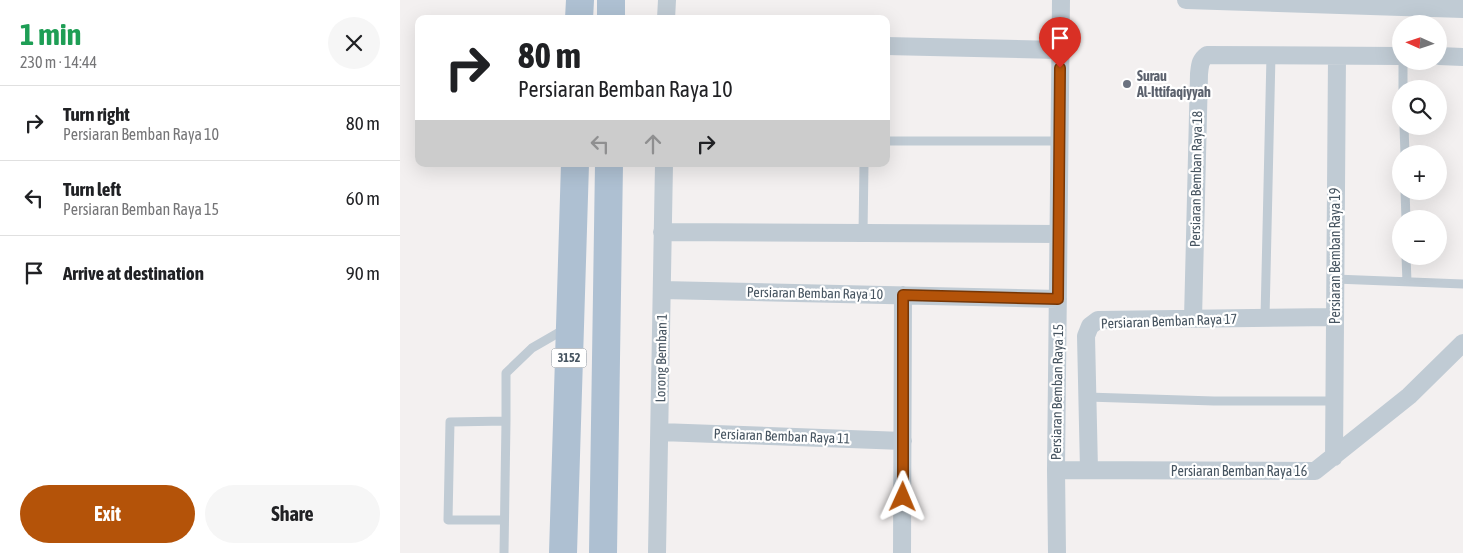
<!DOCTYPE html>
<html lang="en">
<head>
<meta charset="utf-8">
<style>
  :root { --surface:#fff; --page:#f6f6f6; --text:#202124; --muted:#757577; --line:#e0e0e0; --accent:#b45309 }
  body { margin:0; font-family:"Asap Condensed",sans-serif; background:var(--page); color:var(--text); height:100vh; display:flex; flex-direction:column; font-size:19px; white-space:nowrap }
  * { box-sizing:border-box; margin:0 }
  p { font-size:16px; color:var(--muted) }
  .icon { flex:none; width:28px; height:28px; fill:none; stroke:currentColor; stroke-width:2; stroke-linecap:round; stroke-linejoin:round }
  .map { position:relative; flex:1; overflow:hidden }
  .details { display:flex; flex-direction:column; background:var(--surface); width:400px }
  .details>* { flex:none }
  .banner { position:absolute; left:15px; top:15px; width:475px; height:152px; border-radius:10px; box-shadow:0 5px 20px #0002; background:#fff; color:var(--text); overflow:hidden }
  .needle { width:32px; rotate:273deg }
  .controls { position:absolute; left:992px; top:15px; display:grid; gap:10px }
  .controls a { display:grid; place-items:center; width:55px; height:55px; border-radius:50%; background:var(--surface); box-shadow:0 5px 20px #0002; font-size:25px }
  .pin { position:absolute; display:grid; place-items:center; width:42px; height:42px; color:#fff; margin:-51px -21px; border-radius:50% 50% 50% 0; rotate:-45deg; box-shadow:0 0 5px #0007 }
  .pin .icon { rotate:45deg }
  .me { position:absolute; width:55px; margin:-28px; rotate:1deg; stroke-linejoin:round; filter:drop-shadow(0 0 4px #0008) }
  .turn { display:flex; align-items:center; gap:18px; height:105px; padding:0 20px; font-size:22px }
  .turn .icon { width:65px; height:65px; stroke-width:2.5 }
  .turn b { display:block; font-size:35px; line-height:42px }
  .lanes { display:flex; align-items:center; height:48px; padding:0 20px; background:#0003; justify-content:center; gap:25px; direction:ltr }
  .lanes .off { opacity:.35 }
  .round { display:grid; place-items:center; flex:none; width:52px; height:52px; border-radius:26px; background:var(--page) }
  .head { display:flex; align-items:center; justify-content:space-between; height:85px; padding:0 20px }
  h1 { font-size:30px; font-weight:700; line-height:38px; color:#1e9e55 }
  .cta { display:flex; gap:10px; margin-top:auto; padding:10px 20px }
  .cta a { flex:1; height:58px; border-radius:30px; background:var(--accent); color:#fff; font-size:20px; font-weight:700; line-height:58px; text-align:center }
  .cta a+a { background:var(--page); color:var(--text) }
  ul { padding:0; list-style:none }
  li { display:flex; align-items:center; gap:15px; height:75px; padding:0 20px; border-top:1px solid var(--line) }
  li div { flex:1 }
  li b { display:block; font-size:19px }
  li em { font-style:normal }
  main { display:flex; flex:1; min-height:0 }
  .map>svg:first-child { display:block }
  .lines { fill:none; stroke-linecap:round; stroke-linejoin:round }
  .lane { stroke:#c0cbd4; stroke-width:9 }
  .street { stroke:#c0cbd4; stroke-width:18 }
  .primary { stroke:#aec0d2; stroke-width:28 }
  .route-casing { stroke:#753606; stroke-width:12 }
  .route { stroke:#b45309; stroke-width:9 }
  .worship-dot { fill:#6b7280; stroke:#fff; stroke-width:2 }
  .labels { text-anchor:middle; stroke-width:4.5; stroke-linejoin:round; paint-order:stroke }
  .shield { fill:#fff; stroke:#7e8790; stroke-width:1 }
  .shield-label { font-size:12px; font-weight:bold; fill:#465460 }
  .worship-label { font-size:14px; font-weight:bold; fill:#5b616d; stroke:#fff; text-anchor:start }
  .street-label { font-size:14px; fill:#465460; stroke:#fff }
</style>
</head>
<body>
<main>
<section class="details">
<div class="head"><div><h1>1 min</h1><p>230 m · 14:44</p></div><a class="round"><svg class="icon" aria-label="close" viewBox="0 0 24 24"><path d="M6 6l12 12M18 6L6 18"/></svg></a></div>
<ul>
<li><svg class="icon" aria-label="right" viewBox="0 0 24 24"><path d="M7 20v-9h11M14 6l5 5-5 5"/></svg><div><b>Turn right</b><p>Persiaran Bemban Raya 10</p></div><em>80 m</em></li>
<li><svg class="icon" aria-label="left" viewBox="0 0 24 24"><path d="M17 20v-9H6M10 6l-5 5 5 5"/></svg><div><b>Turn left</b><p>Persiaran Bemban Raya 15</p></div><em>60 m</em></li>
<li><svg class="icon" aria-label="arrive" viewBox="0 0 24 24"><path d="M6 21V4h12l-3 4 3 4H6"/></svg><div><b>Arrive at destination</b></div><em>90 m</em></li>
</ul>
<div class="cta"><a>Exit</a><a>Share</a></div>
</section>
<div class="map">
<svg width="1063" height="553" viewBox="0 0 1063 553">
  <rect width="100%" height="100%" fill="#f3f0f0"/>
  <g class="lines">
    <path class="lane" d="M1003,61V89
      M1004,126L1005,154
      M486,141H660
      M1005,191L1006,219
      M463,233L464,164
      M1006,256L1007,282
      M935,279L1063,284
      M865,318L871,55
      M687,397L814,401H934
      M106,421V373L132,348L165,329
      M104,553L106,421L50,422L48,520H104"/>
    <path class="street" d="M786,0L1063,9
      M266,19L267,0
      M486,46L660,50
      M1039,56L1063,57
      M262,232L658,234
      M262,290L658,299
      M793,319L799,74C800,65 800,60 807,55L1001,56
      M260,432L503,441
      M934,457L937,56
      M656,470L915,471L1009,396L1063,343
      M689,470L686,336L690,326L698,320L934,317
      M257,553L264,164
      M502,553L503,295
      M657,553L656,470L661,0"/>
    <path class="primary" d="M179,19L180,0
      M211,19V0
      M163,553L175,164
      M203,553L209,164"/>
  </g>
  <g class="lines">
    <g class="route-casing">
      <path id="route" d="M503,497V295L658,299L660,68"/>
    </g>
    <use href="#route" class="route"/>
  </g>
  <circle class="worship-dot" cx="727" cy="84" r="5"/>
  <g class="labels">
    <rect class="shield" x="151.5" y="348.5" width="35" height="19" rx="4"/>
    <g class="shield-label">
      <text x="169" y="362">3152</text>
    </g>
    <g class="worship-label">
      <text x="737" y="81">Surau<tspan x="737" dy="16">Al-Ittifaqiyyah</tspan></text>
    </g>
    <g class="street-label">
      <text transform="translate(796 179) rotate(-89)" y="5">Persiaran Bemban Raya 18</text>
      <text transform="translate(935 256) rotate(-90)" y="5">Persiaran Bemban Raya 19</text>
      <text transform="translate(415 293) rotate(1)" y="5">Persiaran Bemban Raya 10</text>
      <text transform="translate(769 321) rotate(-2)" y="5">Persiaran Bemban Raya 17</text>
      <text transform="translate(261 358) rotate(-89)" y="5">Lorong Bemban 1</text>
      <text transform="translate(657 392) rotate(-89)" y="5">Persiaran Bemban Raya 15</text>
      <text transform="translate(382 436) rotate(2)" y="5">Persiaran Bemban Raya 11</text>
      <text x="839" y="476">Persiaran Bemban Raya 16</text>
    </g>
  </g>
</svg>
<div class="controls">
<a><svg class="needle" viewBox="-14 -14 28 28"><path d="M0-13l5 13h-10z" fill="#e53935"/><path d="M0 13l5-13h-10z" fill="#757577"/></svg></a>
<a><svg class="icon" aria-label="search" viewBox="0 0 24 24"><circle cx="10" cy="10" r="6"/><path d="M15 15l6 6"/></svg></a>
<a>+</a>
<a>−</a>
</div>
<div class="pin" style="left:660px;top:68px;background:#d93025"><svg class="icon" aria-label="arrive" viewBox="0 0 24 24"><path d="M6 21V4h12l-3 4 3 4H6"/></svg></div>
<svg class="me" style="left:503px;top:497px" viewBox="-20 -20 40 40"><path d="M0-17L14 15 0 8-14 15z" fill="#b45309" stroke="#fff" stroke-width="4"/></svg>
<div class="banner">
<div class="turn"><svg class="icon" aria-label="right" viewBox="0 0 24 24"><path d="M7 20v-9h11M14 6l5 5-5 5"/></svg><div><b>80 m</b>Persiaran Bemban Raya 10</div></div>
<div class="lanes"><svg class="icon off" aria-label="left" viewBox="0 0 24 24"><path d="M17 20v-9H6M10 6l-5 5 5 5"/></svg><svg class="icon off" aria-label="ahead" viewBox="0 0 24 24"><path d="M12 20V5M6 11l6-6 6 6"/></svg><svg class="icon" aria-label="right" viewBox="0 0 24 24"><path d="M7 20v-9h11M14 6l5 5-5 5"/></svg></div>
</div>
</div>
</main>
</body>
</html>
